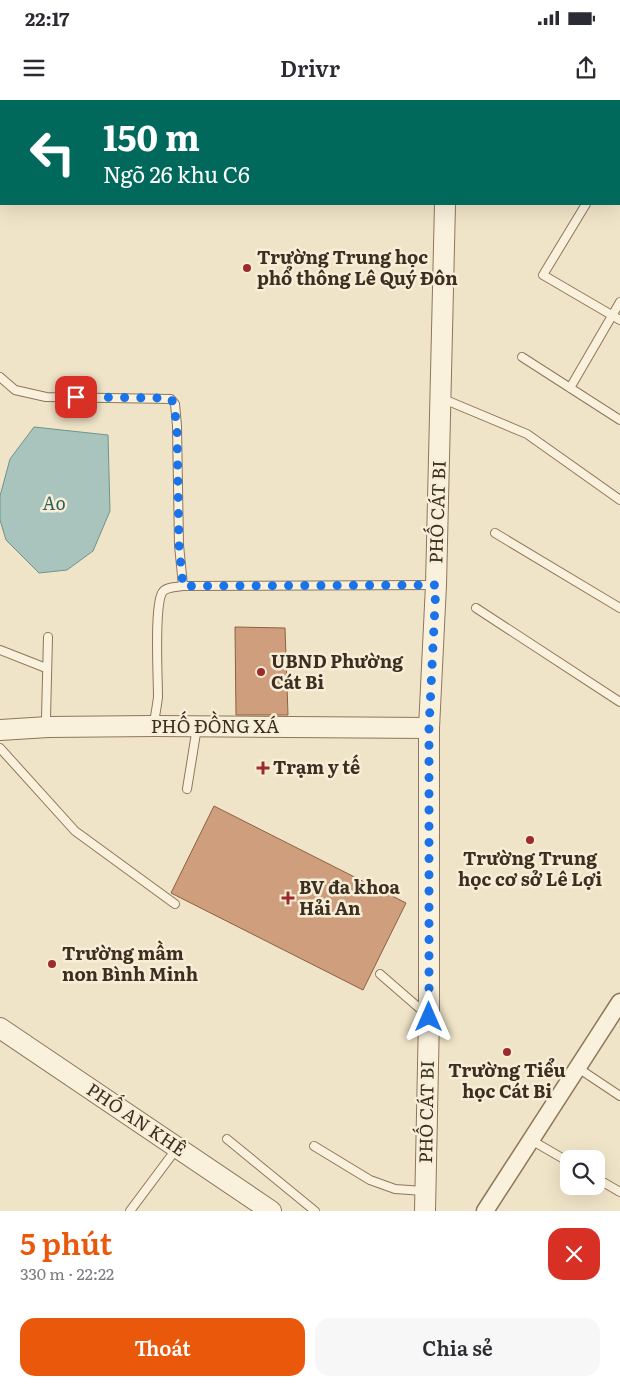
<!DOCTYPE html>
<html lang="vi">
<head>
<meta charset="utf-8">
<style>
  :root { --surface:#fff; --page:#f7f7f7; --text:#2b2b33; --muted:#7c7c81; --accent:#ea580c }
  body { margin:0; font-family:Literata,serif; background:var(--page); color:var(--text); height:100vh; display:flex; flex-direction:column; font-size:19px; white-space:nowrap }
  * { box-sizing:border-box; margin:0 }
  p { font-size:16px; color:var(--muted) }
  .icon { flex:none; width:28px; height:28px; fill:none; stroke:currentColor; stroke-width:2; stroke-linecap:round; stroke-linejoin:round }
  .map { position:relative; height:1111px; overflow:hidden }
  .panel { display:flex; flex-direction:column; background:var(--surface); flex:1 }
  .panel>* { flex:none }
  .top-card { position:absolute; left:0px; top:0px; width:620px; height:105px; box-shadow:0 5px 20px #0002; background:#00695c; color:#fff; overflow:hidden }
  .tools { position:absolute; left:560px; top:1050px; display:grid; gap:10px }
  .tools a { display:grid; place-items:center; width:45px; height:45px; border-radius:10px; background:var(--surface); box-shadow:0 5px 20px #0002; font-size:25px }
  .pin { position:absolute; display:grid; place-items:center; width:42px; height:42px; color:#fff; margin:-21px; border-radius:10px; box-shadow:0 2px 8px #0006 }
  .me { position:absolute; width:55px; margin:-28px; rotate:0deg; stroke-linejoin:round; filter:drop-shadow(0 0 4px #0008) }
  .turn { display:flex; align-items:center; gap:18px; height:105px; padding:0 20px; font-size:22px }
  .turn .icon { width:65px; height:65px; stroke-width:2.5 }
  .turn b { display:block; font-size:35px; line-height:42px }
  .round { display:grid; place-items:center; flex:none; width:52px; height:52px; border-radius:15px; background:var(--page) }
  .headline { display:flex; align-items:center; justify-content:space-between; height:85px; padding:0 20px }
  h1 { font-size:30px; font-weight:600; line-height:38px; color:var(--accent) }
  .button { display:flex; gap:10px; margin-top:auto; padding:10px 20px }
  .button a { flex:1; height:58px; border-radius:15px; background:var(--accent); color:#fff; font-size:20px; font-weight:600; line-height:58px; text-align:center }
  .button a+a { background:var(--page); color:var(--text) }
  .status { display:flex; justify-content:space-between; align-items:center; height:35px; padding:0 25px; background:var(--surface); direction:ltr }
  .status svg { height:14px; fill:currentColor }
  header { display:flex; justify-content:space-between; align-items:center; height:65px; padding:0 20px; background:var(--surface); font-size:22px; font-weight:600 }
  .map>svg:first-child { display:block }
  .water { fill:#a9c4bc; stroke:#6f938a }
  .building { fill:#cf9f7d; stroke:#8d5f41 }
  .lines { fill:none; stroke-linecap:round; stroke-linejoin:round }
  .service-casing { stroke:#8d765c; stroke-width:10 }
  .minor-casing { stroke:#8d765c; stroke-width:19 }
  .tertiary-casing { stroke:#8d765c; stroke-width:22 }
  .service { stroke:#faf1dc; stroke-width:8 }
  .minor { stroke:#faf1dc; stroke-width:16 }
  .tertiary { stroke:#faf1dc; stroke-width:20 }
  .route { stroke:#1a73e8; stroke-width:9; stroke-dasharray:0 16.2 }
  .poi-dot { fill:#9e2a2b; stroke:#f7eed8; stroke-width:2 }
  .labels { text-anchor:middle; stroke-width:5; stroke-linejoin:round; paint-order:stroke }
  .poi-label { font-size:18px; font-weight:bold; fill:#3d2e20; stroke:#f7eed8; text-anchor:start }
  .street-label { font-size:18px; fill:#3d2e20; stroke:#f7eed8 }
  .water-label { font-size:19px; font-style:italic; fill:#2f5d5a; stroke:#f7eed8 }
</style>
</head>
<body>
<div class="status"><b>22:17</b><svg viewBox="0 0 49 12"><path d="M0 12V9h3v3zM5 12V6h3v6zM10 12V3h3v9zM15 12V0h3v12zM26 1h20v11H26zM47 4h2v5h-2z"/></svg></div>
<header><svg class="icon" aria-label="menu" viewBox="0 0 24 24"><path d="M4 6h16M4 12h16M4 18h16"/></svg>Drivr<svg class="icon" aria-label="share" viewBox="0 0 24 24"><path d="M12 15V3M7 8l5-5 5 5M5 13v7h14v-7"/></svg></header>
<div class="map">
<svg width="620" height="1111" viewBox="0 0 620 1111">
  <rect width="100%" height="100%" fill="#f0e4c8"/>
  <path class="water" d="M34,327L108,335L110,411L93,451L67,470L39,473L6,440L0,420V396L10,359Z"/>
  <path class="building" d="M235,527L285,528L288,615H236Z
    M214,706L406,803L363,890L171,793Z"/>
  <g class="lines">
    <g class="service-casing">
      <path id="service" d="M34,0V1
        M619,43L620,40
        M586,104L543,175L620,220
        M522,257L620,320
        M0,277L15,290L46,297L171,299L175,304L177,326L179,445L183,486L436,485
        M570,288L620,202
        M441,298L527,334L620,400
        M495,433L620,508
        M476,508L620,602
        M0,550L46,568
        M154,624C155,615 157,606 158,597C158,576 154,508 162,493C165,487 176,487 183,486
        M48,627L46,618L48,537
        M0,648L75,731L175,804
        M187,689L197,627
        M380,874L426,914
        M578,968L620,996
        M227,1039L315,1111
        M531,1040L569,1062
        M314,1046L370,1080L395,1089L424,1091
        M596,1078L620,1092
        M130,1111L177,1048"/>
    </g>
    <g class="minor-casing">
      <path id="minor" d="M485,1111L620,902"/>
    </g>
    <g class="tertiary-casing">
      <path id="tertiary" d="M448,1V0
        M0,630L48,627L154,626L429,628
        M0,928L271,1111
        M425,1111L429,917V628L436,485L445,104"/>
    </g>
    <use href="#service" class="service"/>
    <use href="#minor" class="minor"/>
    <use href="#tertiary" class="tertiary"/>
  </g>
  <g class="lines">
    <path class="route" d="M76,297L164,298L171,299L173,302L177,326L179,445L183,486L436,485L429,628V917"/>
  </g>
  <g class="poi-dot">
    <circle cx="247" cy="168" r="5"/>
    <circle cx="261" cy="572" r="5"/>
    <path d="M260.5 660.5h5v5h5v5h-5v5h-5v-5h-5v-5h5z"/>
    <circle cx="530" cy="740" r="5"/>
    <path d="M285.5 790.5h5v5h5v5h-5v5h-5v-5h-5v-5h5z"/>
    <circle cx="52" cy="864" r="5"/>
    <circle cx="507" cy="952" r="5"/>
  </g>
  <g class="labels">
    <g class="poi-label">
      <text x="257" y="164">Trường Trung học<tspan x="257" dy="21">phổ thông Lê Quý Đôn</tspan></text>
      <text x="271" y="568">UBND Phường<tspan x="271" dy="21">Cát Bi</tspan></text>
      <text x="273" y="674">Trạm y tế</text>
      <text x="530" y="765" text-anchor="middle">Trường Trung<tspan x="530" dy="21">học cơ sở Lê Lợi</tspan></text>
      <text x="299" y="794">BV đa khoa<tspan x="299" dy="21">Hải An</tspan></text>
      <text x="62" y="860">Trường mầm<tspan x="62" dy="21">non Bình Minh</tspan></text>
      <text x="507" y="977" text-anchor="middle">Trường Tiểu<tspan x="507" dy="21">học Cát Bi</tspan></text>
    </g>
    <g class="street-label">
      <text transform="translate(438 412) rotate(-88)" y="6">PHỐ CÁT BI</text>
      <text x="215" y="633">PHỐ ĐỒNG XÁ</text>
      <text transform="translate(427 1012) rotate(-89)" y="6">PHỐ CÁT BI</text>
      <text transform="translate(136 1020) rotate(34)" y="6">PHỐ AN KHÊ</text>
    </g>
    <g class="water-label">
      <text x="54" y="410">Ao</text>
    </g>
  </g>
</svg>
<div class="tools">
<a><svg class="icon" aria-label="search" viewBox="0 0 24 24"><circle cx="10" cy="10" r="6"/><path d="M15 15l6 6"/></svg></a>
</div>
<div class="pin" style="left:76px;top:297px;background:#d93025"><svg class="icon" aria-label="arrive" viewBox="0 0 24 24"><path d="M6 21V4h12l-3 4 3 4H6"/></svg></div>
<svg class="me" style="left:429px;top:917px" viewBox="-20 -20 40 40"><path d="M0-17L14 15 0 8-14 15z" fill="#1a73e8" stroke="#fff" stroke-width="4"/></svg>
<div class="top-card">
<div class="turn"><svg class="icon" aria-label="left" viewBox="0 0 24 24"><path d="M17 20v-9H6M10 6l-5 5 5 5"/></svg><div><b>150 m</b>Ngõ 26 khu C6</div></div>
</div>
</div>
<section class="panel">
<div class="headline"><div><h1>5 phút</h1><p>330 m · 22:22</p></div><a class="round" style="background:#d93025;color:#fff"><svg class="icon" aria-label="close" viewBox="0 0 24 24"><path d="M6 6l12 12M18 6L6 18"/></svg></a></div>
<div class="button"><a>Thoát</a><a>Chia sẻ</a></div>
</section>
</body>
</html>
